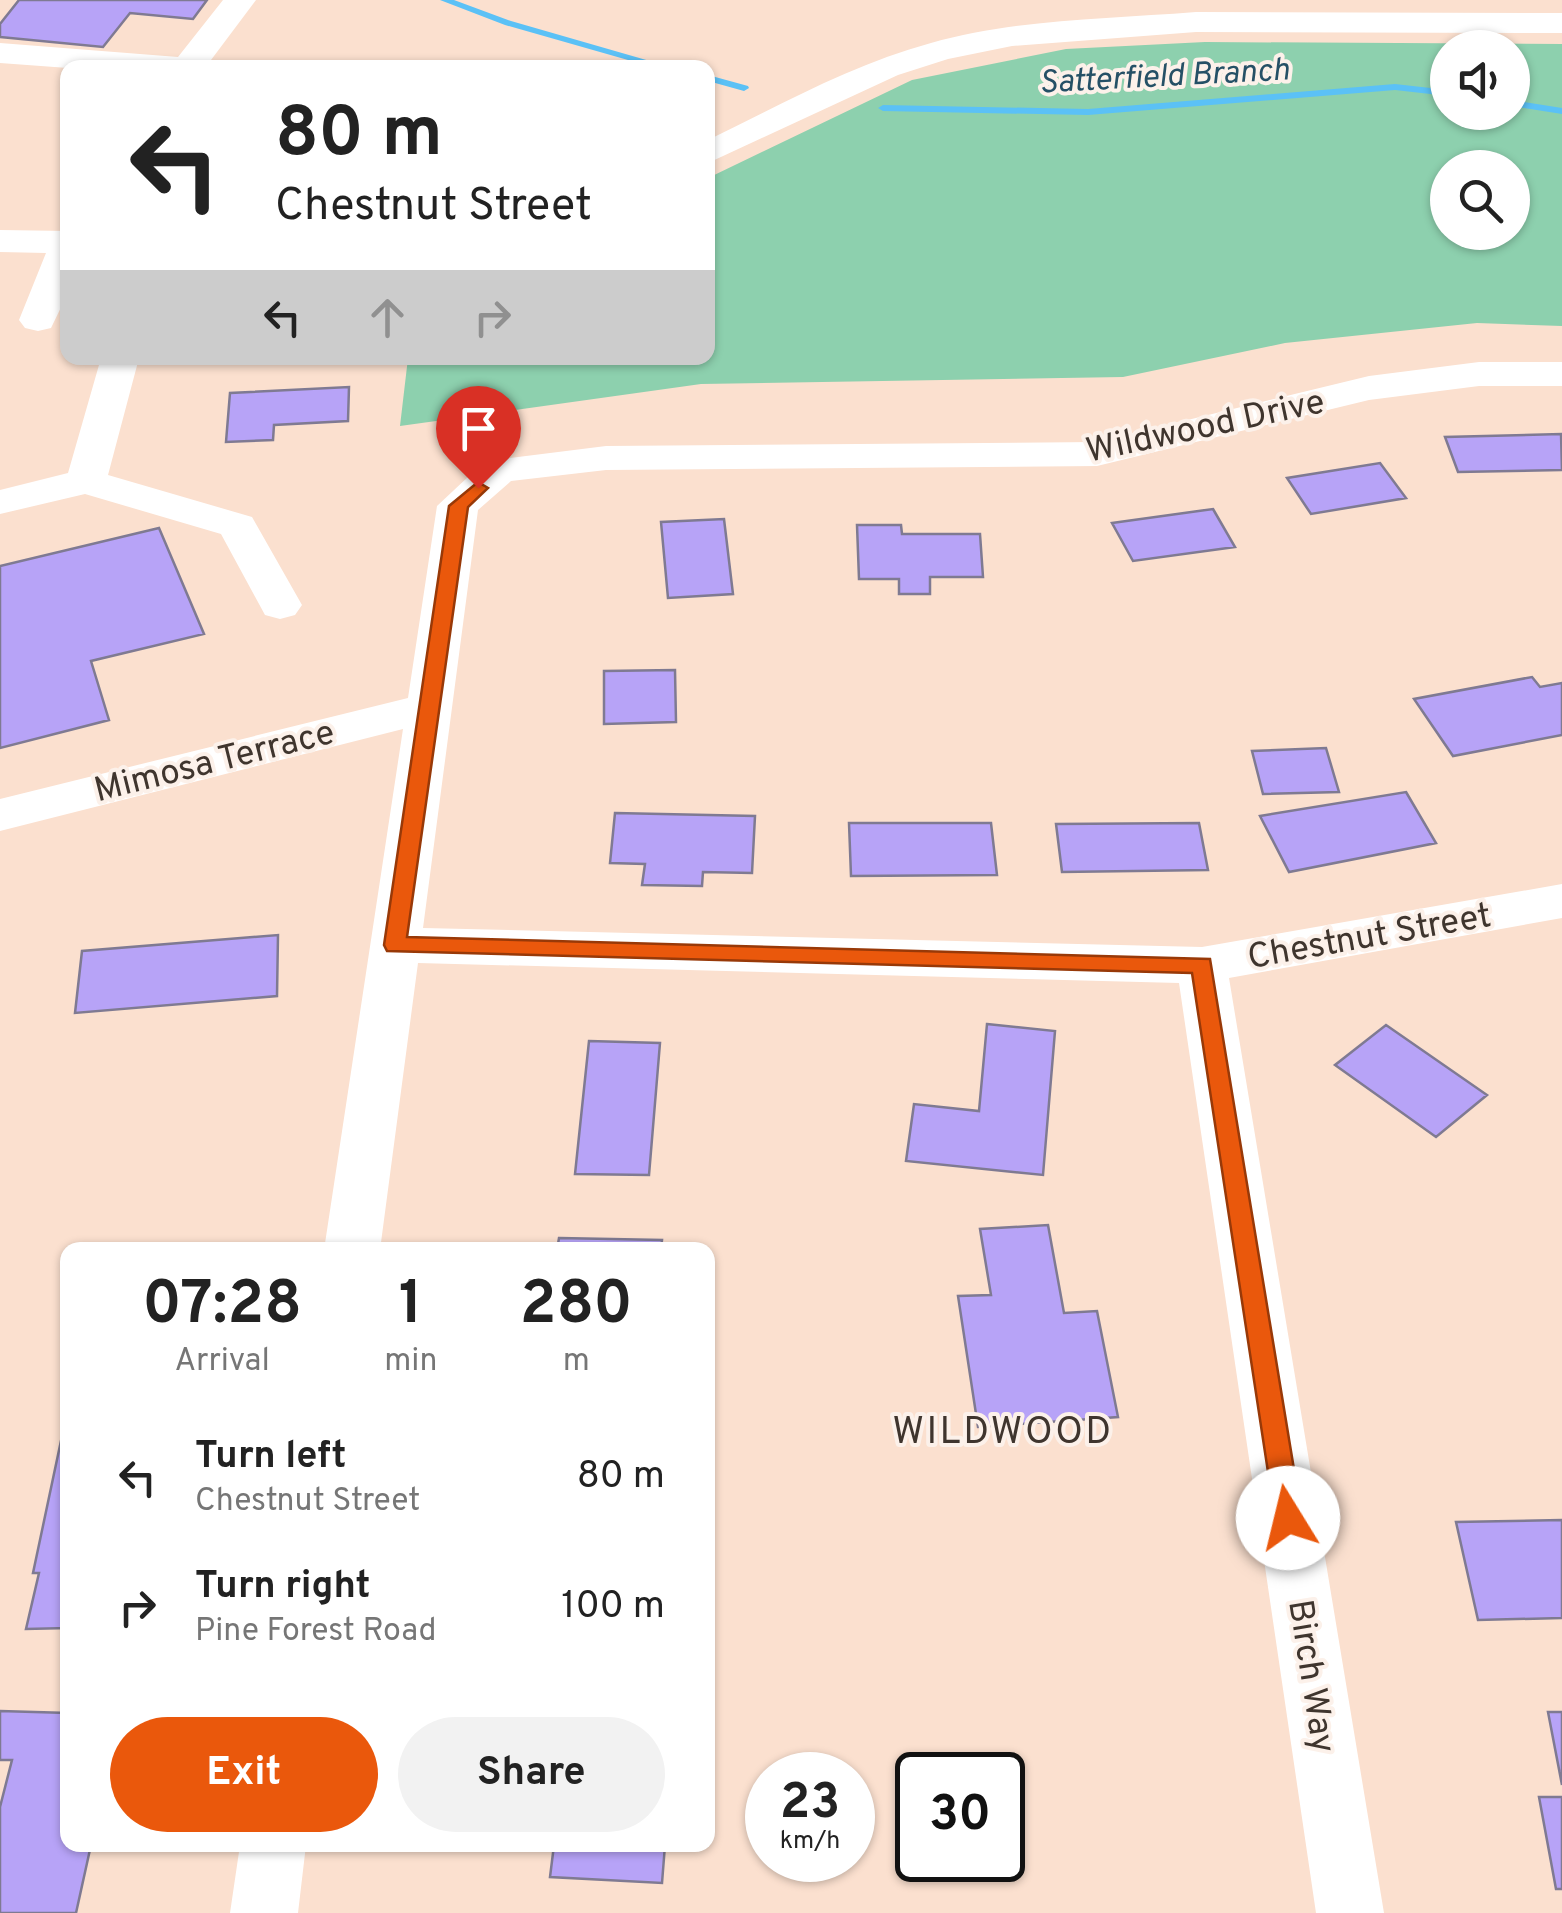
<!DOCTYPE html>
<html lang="en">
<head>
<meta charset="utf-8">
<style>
  :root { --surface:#fff; --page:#f2f2f2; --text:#222; --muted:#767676; --accent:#ea580c }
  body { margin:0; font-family:Overpass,sans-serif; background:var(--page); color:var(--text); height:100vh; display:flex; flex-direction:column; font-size:38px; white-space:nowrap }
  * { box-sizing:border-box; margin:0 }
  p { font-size:32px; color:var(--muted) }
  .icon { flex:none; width:55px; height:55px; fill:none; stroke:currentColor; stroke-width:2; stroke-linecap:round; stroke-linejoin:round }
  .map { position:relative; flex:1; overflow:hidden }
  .side { position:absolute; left:60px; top:1242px; width:655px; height:610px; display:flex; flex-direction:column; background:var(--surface); border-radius:20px; box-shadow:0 2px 8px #0004 }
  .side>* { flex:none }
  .guide { position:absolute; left:60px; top:60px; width:655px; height:305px; border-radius:20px; box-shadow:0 2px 8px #0004; background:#fff; color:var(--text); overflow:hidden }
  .tools { position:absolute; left:1430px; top:30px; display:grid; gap:20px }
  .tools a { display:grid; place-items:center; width:100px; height:100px; border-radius:50%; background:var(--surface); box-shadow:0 2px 8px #0004; font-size:50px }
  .speed { position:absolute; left:745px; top:1752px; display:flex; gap:20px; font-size:50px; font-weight:700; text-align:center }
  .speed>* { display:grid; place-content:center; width:130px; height:130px; border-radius:50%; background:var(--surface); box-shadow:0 2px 8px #0004; line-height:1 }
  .speed small { font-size:25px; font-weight:400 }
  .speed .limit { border:5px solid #111; border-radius:15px; background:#fff; color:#111 }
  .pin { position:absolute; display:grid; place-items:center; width:85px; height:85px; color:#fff; margin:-102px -42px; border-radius:50% 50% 50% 0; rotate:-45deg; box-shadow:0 0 10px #0007 }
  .pin .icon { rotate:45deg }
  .me { position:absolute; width:110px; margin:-55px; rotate:351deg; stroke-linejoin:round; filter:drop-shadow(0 0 8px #0008) }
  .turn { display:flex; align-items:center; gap:35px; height:210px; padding:0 50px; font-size:45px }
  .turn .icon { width:130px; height:130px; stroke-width:2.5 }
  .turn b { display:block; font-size:70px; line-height:85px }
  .lanes { display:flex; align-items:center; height:95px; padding:0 50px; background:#0003; justify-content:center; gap:50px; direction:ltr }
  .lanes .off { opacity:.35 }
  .eta { display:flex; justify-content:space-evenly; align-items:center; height:170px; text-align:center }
  .eta b { font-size:60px; font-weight:700; line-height:70px }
  .primary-button { display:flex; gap:20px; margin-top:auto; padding:20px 50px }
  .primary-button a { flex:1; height:115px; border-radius:60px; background:var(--accent); color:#fff; font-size:40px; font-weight:700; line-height:115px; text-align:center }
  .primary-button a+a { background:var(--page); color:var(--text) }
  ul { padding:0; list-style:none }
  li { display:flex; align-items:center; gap:30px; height:130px; padding:0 50px }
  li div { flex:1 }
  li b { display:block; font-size:38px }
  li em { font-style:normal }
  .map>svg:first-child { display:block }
  .green { fill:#8dd0ae; fill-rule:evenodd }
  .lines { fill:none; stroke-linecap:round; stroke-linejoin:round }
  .stream { fill:#5bc1f6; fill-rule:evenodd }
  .building { fill:#b7a3f7; stroke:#7f7a92; stroke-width:2.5 }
  .minor { fill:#fff; fill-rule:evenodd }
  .route { fill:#ea580c; stroke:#983908; stroke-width:2.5 }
  .labels { text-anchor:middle; stroke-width:8; stroke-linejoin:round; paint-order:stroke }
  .far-water-label { font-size:32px; font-style:italic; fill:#255066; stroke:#fcf1ea }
  .street-label { font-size:35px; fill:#3f352e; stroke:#fcf1ea }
  .neighbourhood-label { font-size:38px; letter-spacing:2.5px; fill:#3f352e; stroke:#fcf1ea }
</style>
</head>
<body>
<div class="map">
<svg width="1562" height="1913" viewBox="0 0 1562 1913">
  <rect width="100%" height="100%" fill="#fbe0cf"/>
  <path class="green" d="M1205,42L1562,44V326L1477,323L1285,343L1123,377L701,384L400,426L408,358H708V178L912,80L1066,49ZM1448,48H1512V112H1448ZM1448,168H1512V232H1448Z"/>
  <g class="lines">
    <path class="stream" d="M440,0H454L511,21L674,68H656L505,25Z
      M708,75L748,86L749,88L744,91L708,81Z
      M1395,84L1448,90V96L1395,90L1088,115L883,111L878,108L883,105L1088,109Z
      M1512,100L1562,108V114L1512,106Z"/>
  </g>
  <path class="building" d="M19,0H207L193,19L130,13L103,47L0,37V24Z
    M349,387L348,421L274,425L273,440L226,442L230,393Z
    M1561,434L1562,470L1458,472L1445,437Z
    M1380,463L1406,498L1311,514L1287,478Z
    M1213,509L1235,547L1133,561L1112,523Z
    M724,519L733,594L668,598L661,522Z
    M857,525H901L902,534H980L983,577H930V594H899V579H859Z
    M159,528L204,634L91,661L109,720L0,748V566Z
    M675,670L676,722L604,724V671Z
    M1532,677L1540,687L1562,683V735L1453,756L1414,699Z
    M1326,748L1339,792L1263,794L1252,751Z
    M1406,792L1436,843L1289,872L1260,816Z
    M615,813L755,816L752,873L703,872L702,886L642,885L645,864L610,863Z
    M849,823H991L997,875L851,876Z
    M1199,823L1208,870L1062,872L1056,824Z
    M278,935L277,996L75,1013L82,951Z
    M987,1024L1055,1031L1043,1175L906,1161L914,1104L979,1111Z
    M1386,1025L1487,1095L1436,1137L1335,1065Z
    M589,1041L660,1043L649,1175L575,1174Z
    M1048,1225L1064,1313L1097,1311L1118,1417L978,1427L958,1296L991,1295L980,1229Z
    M559,1238L662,1240L661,1250H557Z
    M62,1436H68V1628L26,1629L39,1573H33Z
    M1562,1520V1618L1478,1620L1456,1522Z
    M0,1711L68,1713V1845H91L76,1913H0V1807L12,1760H0Z
    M1548,1712H1562V1785Z
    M1539,1797H1562V1889H1556Z
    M554,1845H665L662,1883L550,1877Z"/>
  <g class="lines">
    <path class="minor" d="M223,0H256L205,68H68L0,63V43L178,57Z
      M1196,12L1562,13V33L1196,32L1012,46L948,59L898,75L708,163V140C780,105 853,64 931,43C1016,19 1108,19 1196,12Z
      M0,230L68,231V293L51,328L38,331L25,328L19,320L46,253L0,252Z
      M101,358H139L108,475L252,517L302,605L295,615L280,619L265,615L221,534L85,494L0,514V490L68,473Z
      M1479,362H1562V386H1479L1369,400L1097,466L606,470L511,481L478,510L423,928L1202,947L1562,884V918L1229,978L1384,1913H1316L1179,983L418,963L380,1250H324L403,729L0,831V799L408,698L437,506L485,461L606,446L1097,442L1369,376Z
      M240,1845H306L298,1913H230Z"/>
  </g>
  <path class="route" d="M478,482L488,488L468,507L407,937L1210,959L1302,1518L1298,1526L1288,1530L1279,1526L1275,1518L1192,973L387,951L384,945L449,506Z"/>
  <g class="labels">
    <g class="far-water-label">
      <text transform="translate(1164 75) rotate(-3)" y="11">Satterfield Branch</text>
    </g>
    <g class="street-label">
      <text transform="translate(1205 425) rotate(-12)" y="12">Wildwood Drive</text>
      <text transform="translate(214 760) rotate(-14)" y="12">Mimosa Terrace</text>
      <text transform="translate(1369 935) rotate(-10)" y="12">Chestnut Street</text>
      <text transform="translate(1313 1676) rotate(81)" y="12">Birch Way</text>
    </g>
    <g class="neighbourhood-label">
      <text x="1003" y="1443">WILDWOOD</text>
    </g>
  </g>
</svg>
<div class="tools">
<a><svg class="icon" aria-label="sound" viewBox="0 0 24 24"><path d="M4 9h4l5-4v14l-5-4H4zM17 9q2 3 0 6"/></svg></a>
<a><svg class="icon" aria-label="search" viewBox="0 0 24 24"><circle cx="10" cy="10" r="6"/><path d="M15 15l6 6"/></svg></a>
</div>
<div class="speed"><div>23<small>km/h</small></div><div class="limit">30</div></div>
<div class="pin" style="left:478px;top:488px;background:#d93025"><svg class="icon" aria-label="arrive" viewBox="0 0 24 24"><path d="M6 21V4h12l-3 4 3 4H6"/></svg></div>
<svg class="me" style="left:1288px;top:1518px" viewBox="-20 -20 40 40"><circle r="19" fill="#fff"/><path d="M0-13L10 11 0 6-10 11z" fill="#ea580c"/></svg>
<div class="guide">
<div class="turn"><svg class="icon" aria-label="left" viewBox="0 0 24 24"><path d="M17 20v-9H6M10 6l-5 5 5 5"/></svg><div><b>80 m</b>Chestnut Street</div></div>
<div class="lanes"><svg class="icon" aria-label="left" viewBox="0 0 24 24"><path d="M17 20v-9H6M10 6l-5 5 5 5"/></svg><svg class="icon off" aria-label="ahead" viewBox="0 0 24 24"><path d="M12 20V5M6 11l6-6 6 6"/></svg><svg class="icon off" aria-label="right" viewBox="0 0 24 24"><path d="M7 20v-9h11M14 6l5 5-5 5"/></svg></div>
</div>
<section class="side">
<div class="eta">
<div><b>07:28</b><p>Arrival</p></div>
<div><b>1</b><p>min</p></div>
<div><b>280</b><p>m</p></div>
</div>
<ul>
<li><svg class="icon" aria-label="left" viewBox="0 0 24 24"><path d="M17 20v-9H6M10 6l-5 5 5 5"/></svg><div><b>Turn left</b><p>Chestnut Street</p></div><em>80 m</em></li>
<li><svg class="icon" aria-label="right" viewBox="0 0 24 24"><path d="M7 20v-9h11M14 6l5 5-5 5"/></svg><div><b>Turn right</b><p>Pine Forest Road</p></div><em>100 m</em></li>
</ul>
<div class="primary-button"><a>Exit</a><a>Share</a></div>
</section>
</div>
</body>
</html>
